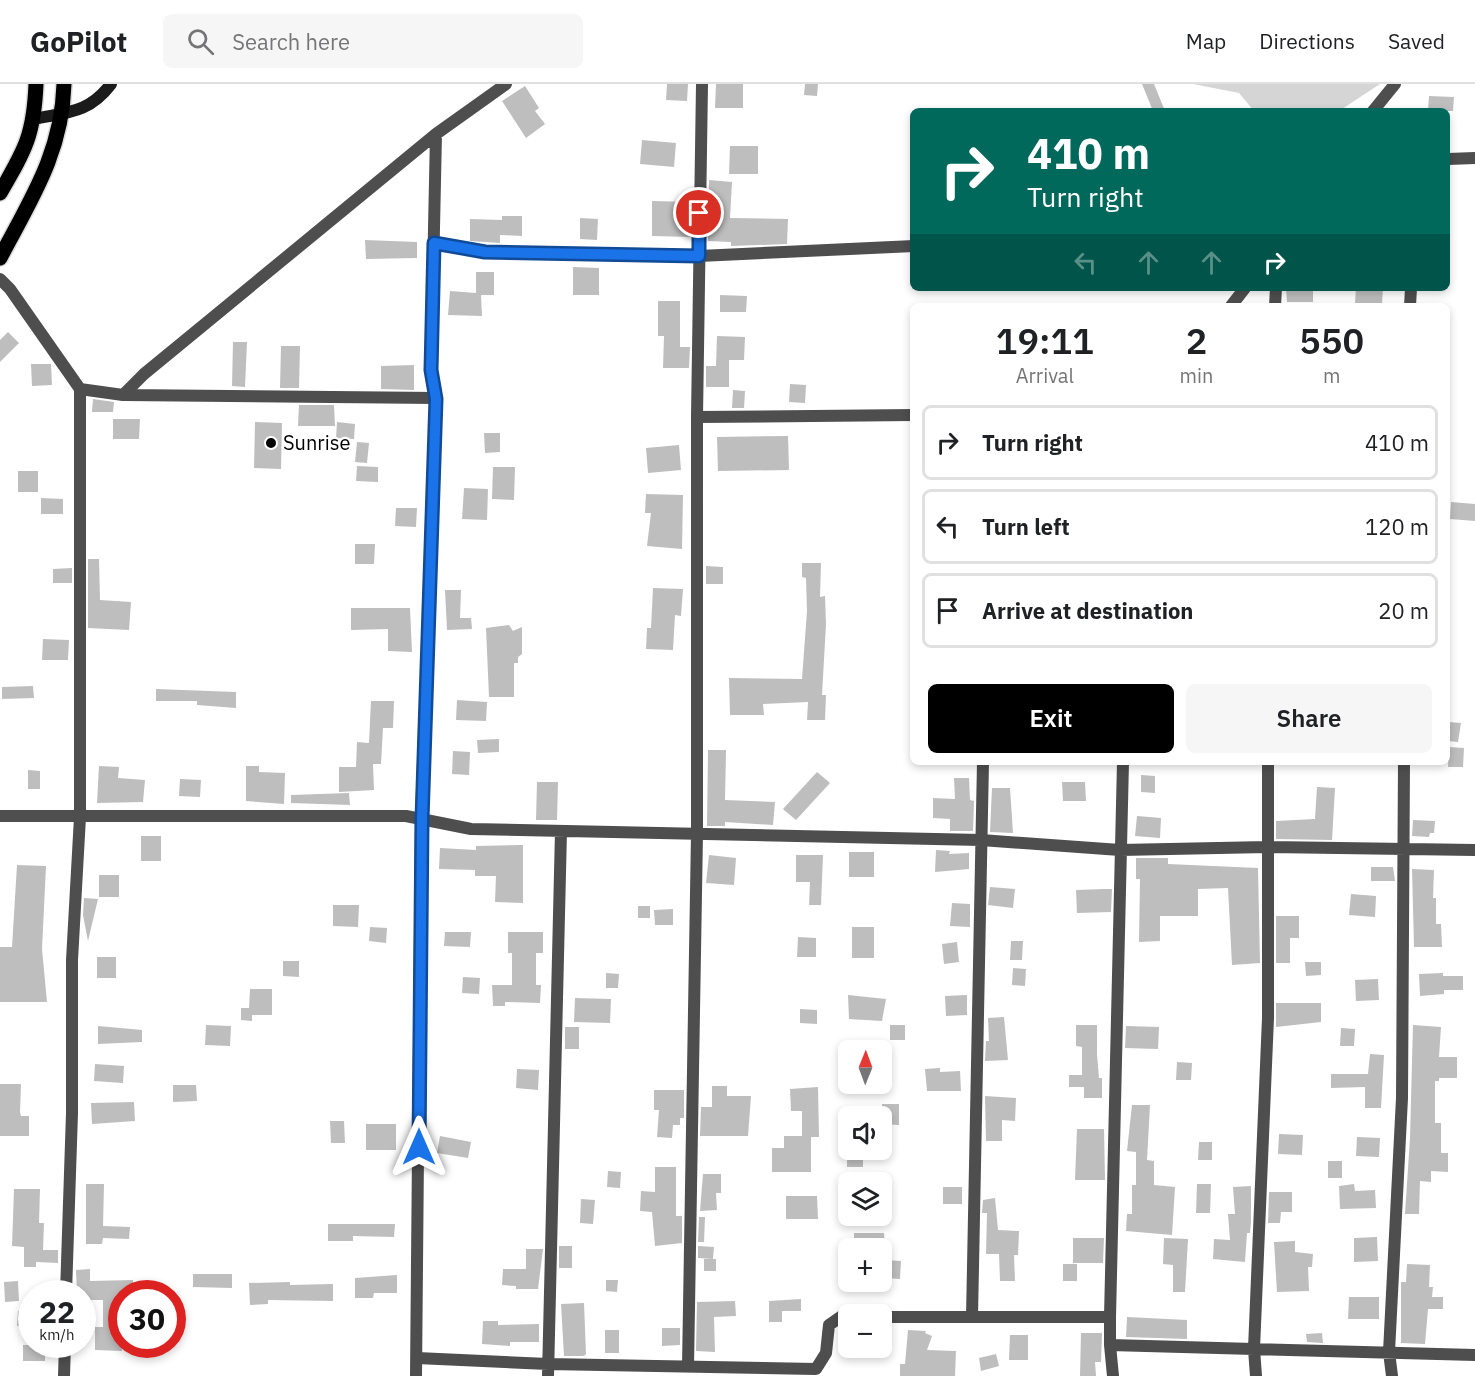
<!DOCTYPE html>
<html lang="en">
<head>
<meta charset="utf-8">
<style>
  :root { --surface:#fff; --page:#f6f6f6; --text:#202124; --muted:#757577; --line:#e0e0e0; --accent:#000 }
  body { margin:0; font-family:"IBM Plex Sans",sans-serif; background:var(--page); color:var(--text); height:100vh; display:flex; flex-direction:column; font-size:22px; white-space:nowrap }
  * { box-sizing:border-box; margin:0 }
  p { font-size:20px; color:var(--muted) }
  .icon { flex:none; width:33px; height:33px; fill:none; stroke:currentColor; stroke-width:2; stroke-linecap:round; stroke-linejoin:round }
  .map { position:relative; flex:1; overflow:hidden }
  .side { position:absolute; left:910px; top:219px; width:540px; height:462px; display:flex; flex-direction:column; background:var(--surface); border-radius:9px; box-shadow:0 3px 9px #0003 }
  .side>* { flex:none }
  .guide { position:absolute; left:910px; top:24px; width:540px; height:183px; border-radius:9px; box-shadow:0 3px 9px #0003; background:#00695c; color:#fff; overflow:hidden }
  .needle { width:39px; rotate:1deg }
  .tools { position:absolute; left:838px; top:956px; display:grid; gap:12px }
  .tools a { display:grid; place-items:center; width:54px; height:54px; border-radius:9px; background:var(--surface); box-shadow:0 3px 9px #0003; font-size:30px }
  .speed { position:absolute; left:18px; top:1196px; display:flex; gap:12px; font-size:30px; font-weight:700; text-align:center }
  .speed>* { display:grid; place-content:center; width:78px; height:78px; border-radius:50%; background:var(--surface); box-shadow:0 3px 9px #0003; line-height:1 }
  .speed small { font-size:15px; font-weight:400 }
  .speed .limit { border:9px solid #d22; background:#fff; color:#111 }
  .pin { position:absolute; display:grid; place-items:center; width:51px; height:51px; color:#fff; margin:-26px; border:3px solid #fff; border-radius:50%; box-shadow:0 2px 6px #0007 }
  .me { position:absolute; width:66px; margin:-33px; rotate:0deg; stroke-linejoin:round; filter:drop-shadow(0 0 4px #0008) }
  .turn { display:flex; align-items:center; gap:21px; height:126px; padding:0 18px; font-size:27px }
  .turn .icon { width:78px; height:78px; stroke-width:2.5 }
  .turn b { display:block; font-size:42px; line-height:51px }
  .lanes { display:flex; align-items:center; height:57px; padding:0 18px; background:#0003; justify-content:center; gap:30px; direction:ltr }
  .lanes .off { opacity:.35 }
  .eta { display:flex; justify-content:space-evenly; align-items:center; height:102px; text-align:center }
  .eta b { font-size:36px; font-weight:600; line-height:42px }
  .primary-button { display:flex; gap:12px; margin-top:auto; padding:12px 18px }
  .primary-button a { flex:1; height:69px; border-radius:9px; background:var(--accent); color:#fff; font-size:24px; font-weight:600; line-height:69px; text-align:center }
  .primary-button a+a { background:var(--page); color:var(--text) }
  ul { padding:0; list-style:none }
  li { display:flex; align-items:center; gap:18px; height:75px; margin:0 12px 9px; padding:0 6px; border:3px solid var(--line); border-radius:9px }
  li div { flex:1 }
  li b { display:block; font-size:22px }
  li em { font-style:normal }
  header { display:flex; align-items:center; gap:36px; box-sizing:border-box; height:84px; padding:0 30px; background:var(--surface); border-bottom:2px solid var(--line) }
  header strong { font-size:28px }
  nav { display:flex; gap:33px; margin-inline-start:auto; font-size:21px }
  .search { width:420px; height:54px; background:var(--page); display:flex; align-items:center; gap:15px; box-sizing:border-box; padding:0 21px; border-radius:9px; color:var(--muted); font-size:22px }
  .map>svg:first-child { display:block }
  .green { fill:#d5d5d5 }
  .building { fill:#bebebe }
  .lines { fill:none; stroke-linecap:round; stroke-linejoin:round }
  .primary-casing { stroke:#dbdbdb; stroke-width:18 }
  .street { stroke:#4e4e4e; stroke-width:12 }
  .secondary { stroke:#1b1b1b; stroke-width:12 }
  .primary { stroke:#000; stroke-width:15 }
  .route-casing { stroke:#114b97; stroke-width:15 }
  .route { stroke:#1a73e8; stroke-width:10 }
  .poi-dot { fill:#000; stroke:#fff; stroke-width:2 }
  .labels { text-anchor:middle; stroke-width:4.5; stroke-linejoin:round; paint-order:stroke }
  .poi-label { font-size:20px; fill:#000; stroke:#fff; text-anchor:start }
</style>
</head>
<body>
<header>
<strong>GoPilot</strong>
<div class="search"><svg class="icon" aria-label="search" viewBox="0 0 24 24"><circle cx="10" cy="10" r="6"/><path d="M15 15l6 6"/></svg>Search here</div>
<nav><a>Map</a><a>Directions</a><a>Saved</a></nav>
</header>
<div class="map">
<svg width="1475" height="1292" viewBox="0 0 1475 1292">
  <rect width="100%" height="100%" fill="#fff"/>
  <path class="green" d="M1193,0H1380L1339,27H1254L1239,9Z"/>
  <path class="building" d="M667,0H688L687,17L666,16Z
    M716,0H743V24H715Z
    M805,0H818L817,12L804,11Z
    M1142,0H1154L1165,27H1153Z
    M525,2L539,24L535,27L545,40L526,54L502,17Z
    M1429,12L1454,13L1453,27H1428Z
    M642,56L676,59L674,83L640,80Z
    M730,62H758V90H729Z
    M709,96L732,98L730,134L788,135L787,160L731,162V158L708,157Z
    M652,117L692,118L691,153L652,152Z
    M502,132H522V152L500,151V159L470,157V135L502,136Z
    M580,134L598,135L597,156L580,155Z
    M365,156L417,158V174L366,175Z
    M573,183L599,184V211H573Z
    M476,188H494V211H481L482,232L448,231L450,207L476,209Z
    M1286,204H1313V218H1287Z
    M1356,204H1383L1382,220L1355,219Z
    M720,211L747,212L746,228H720Z
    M658,217H680V263H690L689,284H663L664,252H658Z
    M8,248L19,259L0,278V256Z
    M717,252L745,253L744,276H729V303H706V282H716Z
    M233,258H247L245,303L232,302Z
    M281,262H300L299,304H280Z
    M31,280H51L52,301L32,302Z
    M414,281V306L381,305V282Z
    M790,300L806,301L805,319L789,318Z
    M733,306L745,307L744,324H732Z
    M93,315L114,318L113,328H92Z
    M299,321H334L335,342H298Z
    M113,335H140L139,355H113Z
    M255,338L282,339L281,385L254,384Z
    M337,338L355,340L354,355L336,354Z
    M484,349H500V368L485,369Z
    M788,352L789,386L718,387L717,353Z
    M357,358L369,359L367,379L355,378Z
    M679,361L681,386L648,389L646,364Z
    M357,382L378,383V398L356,397Z
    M493,383H515L514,416L492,415Z
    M18,387H38V408H18Z
    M464,404L488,405L487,436L462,435Z
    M646,410L683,411L682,465L647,462L651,429H645Z
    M41,414L63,415V430H41Z
    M1451,418L1475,420V437L1450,435Z
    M396,424H417L416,443L395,442Z
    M355,460H375L374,480H355Z
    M88,475H99L100,516L131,518L129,546L88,544Z
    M802,479H821L820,513L825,512L826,540L822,611H826L825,636H807L808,618L763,620L764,631H730L729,594L802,595L807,527L806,494L802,493Z
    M706,482L723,483V500H706Z
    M72,484V499H53V485Z
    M653,504L683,505L681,532L675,531L673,566L646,565L647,544H651Z
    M445,506H461L460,534H471L472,545L447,546Z
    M351,524H410L412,568L388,567V545L351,546Z
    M509,541L513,547L522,543V570L518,573V579H514V613H489L486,544Z
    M43,555L69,556L68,576H42Z
    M33,602L34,614L2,615V603Z
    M156,605L236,608V624L197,621V617H156Z
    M457,616L487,618L486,637L456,636Z
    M371,617H394L393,644H383L381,680H373L374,706L339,708V683H356L357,658L369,659Z
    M1449,638L1461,639L1458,658L1448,657Z
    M499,655V668L478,669L477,656Z
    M1449,663L1464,664L1463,683H1448Z
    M708,666H726L725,716L775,718L773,741L725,738V742H707Z
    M453,667L470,668L469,691L452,690Z
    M99,682L119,683L118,694L145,696L143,718L97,719Z
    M246,682H259V688L285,689L284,720L246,717Z
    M28,686L40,687V705H28Z
    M817,688L830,699L796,736L783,725Z
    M1141,691L1155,692V709L1141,708Z
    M954,694H969L970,716L974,717L973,747H950V735L933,734V714L955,715Z
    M180,695L201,696L200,713L179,712Z
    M537,698H558L557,736H536Z
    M1062,698H1085L1086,717H1063Z
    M1317,703L1335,704L1332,756L1276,755V737L1315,735Z
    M992,704H1010L1013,749L990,748Z
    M349,709L350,721L291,719V711Z
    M1137,732L1161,734L1160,754L1135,752Z
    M1413,736L1435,737L1434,749H1430L1429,753L1412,752Z
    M141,752H161V777H141Z
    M523,761V819L495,818L496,792H475V786L439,785L440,764L476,766V762Z
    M936,766L950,767L949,770L969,769V785L935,788Z
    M849,768H874V793H849Z
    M709,771L736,774L734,801L706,799Z
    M796,771H823L821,821H809L810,798H796Z
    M1136,774H1168V780L1258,784L1260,879L1232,881L1228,804L1198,805V832H1160V857L1139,858L1140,795H1136Z
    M17,781L46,782L42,865L47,918H0V863H12Z
    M1371,783H1393L1395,797H1371Z
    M1412,785L1434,786L1433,814H1436V840H1441L1442,863H1414Z
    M99,791H119V813H99Z
    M990,803L1015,805L1013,824L988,821Z
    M1104,805H1112L1111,828L1077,829L1076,806Z
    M1351,810L1376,812L1375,833L1349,831Z
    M84,814L98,815L88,857L83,831Z
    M952,819L970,820V843L950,842Z
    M333,821H359L358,843L333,842Z
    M638,822H650V834H638Z
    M673,825V841H655L654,826Z
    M1276,832H1299V854H1290V879H1276Z
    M370,843L387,844L386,859L369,857Z
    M852,843H874V874H852Z
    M445,848H471L470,863L444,862Z
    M508,848H543V869H536V901H541L540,919L505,918V922H493L492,901H512V869H508Z
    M798,853L816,854V873H797Z
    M1011,857H1023L1022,876H1010Z
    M957,858L959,878L944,880L942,860Z
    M97,873H116V894H97Z
    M283,877H299V893L283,892Z
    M1305,878H1321V891L1306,892Z
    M1013,884L1026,885L1025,902L1012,901Z
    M606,889L619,890L618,904H606Z
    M1443,889V892H1463V906H1444V910L1420,912L1419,890Z
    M463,893L480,894L479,910L462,909Z
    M1378,895L1379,916L1356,917L1355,896Z
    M250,905H272V931H252V937L241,936V924H249Z
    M848,911L886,915L882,937L849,935Z
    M967,911V931L946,932L945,912Z
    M575,914L611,915L610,939L574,938Z
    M1276,919H1321V938L1276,943Z
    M800,925L817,926V940L800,939Z
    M1004,933L1008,976L985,977L986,957H989L988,934Z
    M206,941L231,942L230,962L205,961Z
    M890,941H905V956H890Z
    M1076,941H1097V970L1099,994H1102V1014H1084V1003H1069V991H1082V963L1076,962Z
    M1413,941L1441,943L1439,973H1457V994H1439V997H1435V1039H1441V1069H1448V1088L1431,1087V1098L1420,1097L1419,1130H1405L1410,1054Z
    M98,942L142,946V958L98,960Z
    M1126,942L1159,943L1158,965L1125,964Z
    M565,943H579V965H565Z
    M1341,944L1355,945L1354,962H1340Z
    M1370,970L1384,971L1381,1024H1365V1003L1331,1004V990H1368Z
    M1177,978L1192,979L1191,996H1176Z
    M95,980L124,982L123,999L94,997Z
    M940,984V988L960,987L961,1007H927L925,985Z
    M517,985L539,986L538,1006L516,1004Z
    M0,1000H21L20,1028L21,1032H29V1052H0Z
    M173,1001H196L197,1017L173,1018Z
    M712,1002H727V1012H751L748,1052H700L701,1023H712Z
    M818,1003L819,1053H811V1088H772V1064H784V1052H802V1027H791L790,1005Z
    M654,1006H684V1034H680V1041H673L672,1054L657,1053L659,1026H654Z
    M985,1012L1016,1014L1015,1037L1002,1036V1057H986Z
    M134,1018L135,1037L92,1040L91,1019Z
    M882,1020H899V1041L882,1040Z
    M1132,1021H1150L1147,1076L1154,1077V1101L1175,1103L1172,1151L1126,1147L1127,1130H1132V1101H1136V1068L1127,1067Z
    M330,1037H344L345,1059H331Z
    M366,1040H396V1066H366Z
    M1077,1045H1104L1105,1096H1075Z
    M1279,1050L1303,1051L1302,1071L1278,1070Z
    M440,1052L471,1058L468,1074L437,1069Z
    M1357,1053L1380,1054L1379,1073L1356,1072Z
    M1199,1058H1212V1076H1198Z
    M847,1066H863V1083H847Z
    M1328,1077H1342V1094H1328Z
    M655,1083H676V1132H682V1159L655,1162L652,1128L640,1127L641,1107L655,1108Z
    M608,1087L621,1088L620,1104L607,1103Z
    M703,1090H721V1109H716L717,1126L700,1127Z
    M86,1100H104L103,1142L130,1143L129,1155L103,1154L102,1160H86Z
    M1197,1100H1211L1210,1129H1196Z
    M1354,1100L1355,1107L1375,1106L1376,1124L1340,1125L1339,1102Z
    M1251,1102V1138L1250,1149H1247L1245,1178L1213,1175L1214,1155L1230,1156L1228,1130H1235L1233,1103Z
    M943,1103H962V1120H943Z
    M14,1105H40L39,1139H44L43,1166H58V1179L36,1178V1183H24V1163L12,1162Z
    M1269,1108H1292V1128H1281L1280,1139H1268Z
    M786,1112H817L818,1135H786Z
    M995,1114L998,1146L1019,1147L1018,1171H1014L1015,1197H1000L999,1170H986L987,1129H982L983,1116Z
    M581,1115L595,1116L593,1140L580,1139Z
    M699,1133H705L704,1158H698Z
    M328,1140H395L394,1153L353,1152V1157H328Z
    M854,1149H884L885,1164H854Z
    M1377,1153L1378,1177L1354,1178V1154Z
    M1073,1154H1104L1103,1179H1073Z
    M1164,1154L1188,1155L1185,1208H1173V1181L1163,1180Z
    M1295,1157V1168L1313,1170L1312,1183H1308L1309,1207L1277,1208L1274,1158Z
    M559,1162H572V1184H559Z
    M698,1162L714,1163L713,1175L698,1174Z
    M526,1165H543L538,1205H516V1202L502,1201L503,1185H526Z
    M704,1175H716V1187H704Z
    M885,1176L901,1177L900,1195L884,1194Z
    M1063,1180H1077V1197H1063Z
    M1407,1180L1430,1181L1429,1203H1433L1432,1213H1443V1225H1428L1425,1260L1401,1259V1198H1406Z
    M90,1185V1197L133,1196L134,1209H122V1267L95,1266V1243H103V1216H82V1209H77L76,1186Z
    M193,1190H232V1204L193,1203Z
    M397,1191V1209H374L373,1214H355V1194Z
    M606,1196H618L617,1208L606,1207Z
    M18,1197L19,1217L5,1218L4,1198Z
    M290,1198V1201L333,1200V1217L268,1216V1220L250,1221L249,1199Z
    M1349,1213H1379V1235H1348Z
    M801,1215V1227H782V1238H769V1217Z
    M735,1217L736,1232L714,1233L715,1268L696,1267L697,1218Z
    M584,1219L586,1270L584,1272H564L561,1220Z
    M18,1227L32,1228V1243L17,1242Z
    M1127,1233L1187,1236V1255L1126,1253Z
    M483,1237H498V1241L539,1240V1258H510V1262L482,1260Z
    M662,1244H680V1261L662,1262Z
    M605,1246H619V1269H605Z
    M908,1246L926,1247L925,1249L932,1252L927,1266L956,1267L955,1292H900V1280H905Z
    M1081,1249H1102L1101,1278H1095L1096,1292H1080Z
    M1322,1249L1323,1259L1307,1258L1306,1250Z
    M1010,1251H1028V1276H1009Z
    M23,1261H45V1277H23Z
    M996,1270L999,1282L981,1287L979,1274Z"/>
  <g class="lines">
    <g class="primary-casing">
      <path id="primary" d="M0,109C25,66 34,51 36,0
        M0,174C31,115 62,69 64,0"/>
    </g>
    <path class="street" d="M1373,27L1395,0
      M1448,75L1475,74
      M433,159L485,168L699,172L914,162
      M0,195L10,205L80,305L123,311L436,314
      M1231,222L1245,204
      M1275,222L1276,204
      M1410,222L1411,204
      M123,311L144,290L436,50L506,0
      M697,333L914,331
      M0,732H406L471,745L981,756L1120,766L1267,763L1475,766
      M66,1209L72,1029V876L80,733V305
      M882,1233H1110V1261L1475,1271
      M972,1233L983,678
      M1110,1233L1123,678
      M1110,1261L1113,1292
      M417,1274L548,1280L816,1285L826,1269L829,1241L842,1232H849
      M688,1282L697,750V333L702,0
      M64,1292L65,1260
      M416,1292L421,735L436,314L431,286L436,50
      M548,1292L561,747
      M1256,1292L1254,1265L1268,934V678
      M1392,1292L1389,1268L1402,1014L1404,678"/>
    <path class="secondary" d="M34,35C68,28 89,29 111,0"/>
    <use href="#primary" class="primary"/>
  </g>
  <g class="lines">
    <g class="route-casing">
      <path id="route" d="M419,1063L422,735L436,315L431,286L434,159L485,168L699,172V129"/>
    </g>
    <use href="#route" class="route"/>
  </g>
  <circle class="poi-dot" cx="271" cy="359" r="6"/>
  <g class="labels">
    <g class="poi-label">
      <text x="283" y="366">Sunrise</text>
    </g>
  </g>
</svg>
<div class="tools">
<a><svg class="needle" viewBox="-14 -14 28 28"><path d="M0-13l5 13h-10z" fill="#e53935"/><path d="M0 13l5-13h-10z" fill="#757577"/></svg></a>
<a><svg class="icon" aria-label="sound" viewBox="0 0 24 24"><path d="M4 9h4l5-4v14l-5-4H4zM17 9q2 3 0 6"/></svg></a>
<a><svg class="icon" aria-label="layers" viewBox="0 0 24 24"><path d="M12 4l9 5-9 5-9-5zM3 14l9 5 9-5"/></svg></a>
<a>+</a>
<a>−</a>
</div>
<div class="speed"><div>22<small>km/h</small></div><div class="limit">30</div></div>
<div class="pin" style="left:699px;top:129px;background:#d93025"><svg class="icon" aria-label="arrive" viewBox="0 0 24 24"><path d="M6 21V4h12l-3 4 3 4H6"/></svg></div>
<svg class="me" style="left:419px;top:1063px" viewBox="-20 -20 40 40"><path d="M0-17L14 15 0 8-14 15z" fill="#1a73e8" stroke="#fff" stroke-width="4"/></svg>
<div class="guide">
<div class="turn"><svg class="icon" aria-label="right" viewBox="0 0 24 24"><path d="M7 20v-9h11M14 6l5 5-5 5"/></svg><div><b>410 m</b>Turn right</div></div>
<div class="lanes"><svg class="icon off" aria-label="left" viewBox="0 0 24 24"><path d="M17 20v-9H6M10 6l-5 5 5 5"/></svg><svg class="icon off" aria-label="ahead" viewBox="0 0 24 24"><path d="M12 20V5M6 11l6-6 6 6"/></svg><svg class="icon off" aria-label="ahead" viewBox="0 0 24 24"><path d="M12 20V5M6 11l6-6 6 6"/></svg><svg class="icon" aria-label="right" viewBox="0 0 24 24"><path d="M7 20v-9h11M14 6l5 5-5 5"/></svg></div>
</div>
<section class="side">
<div class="eta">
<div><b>19:11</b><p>Arrival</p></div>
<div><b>2</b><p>min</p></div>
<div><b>550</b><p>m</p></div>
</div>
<ul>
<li><svg class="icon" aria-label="right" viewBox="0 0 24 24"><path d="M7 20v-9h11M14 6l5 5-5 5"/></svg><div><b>Turn right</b></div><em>410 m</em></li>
<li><svg class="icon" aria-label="left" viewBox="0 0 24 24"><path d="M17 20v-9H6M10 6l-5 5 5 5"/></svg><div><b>Turn left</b></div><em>120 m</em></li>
<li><svg class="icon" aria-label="arrive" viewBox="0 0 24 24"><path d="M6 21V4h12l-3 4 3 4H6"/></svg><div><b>Arrive at destination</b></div><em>20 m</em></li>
</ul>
<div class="primary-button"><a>Exit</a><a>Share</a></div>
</section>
</div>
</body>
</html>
